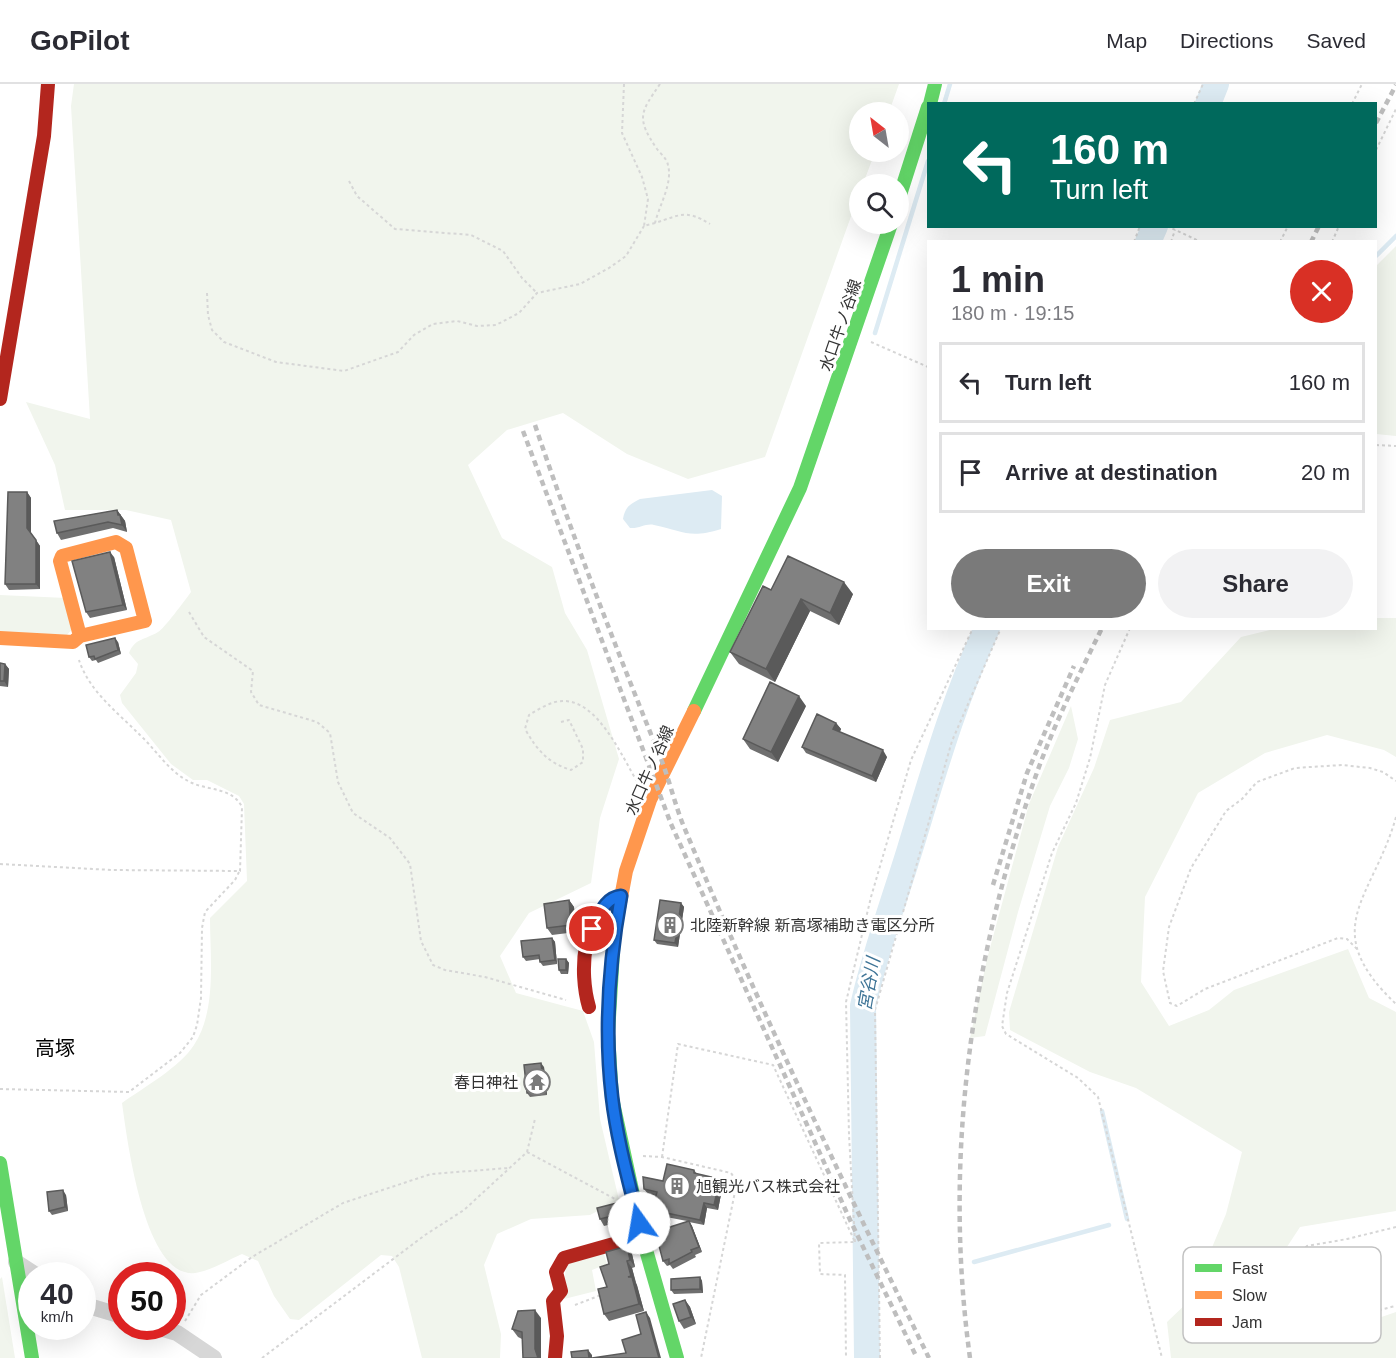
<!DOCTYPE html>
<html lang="en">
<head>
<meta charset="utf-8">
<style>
  :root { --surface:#fff; --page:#f2f2f3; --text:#2b2b33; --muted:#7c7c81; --line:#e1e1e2; --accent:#7a7a7a }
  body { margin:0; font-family:Arial,"Noto Sans JP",sans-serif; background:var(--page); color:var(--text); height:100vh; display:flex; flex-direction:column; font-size:22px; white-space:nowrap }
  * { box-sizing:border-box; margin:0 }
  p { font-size:20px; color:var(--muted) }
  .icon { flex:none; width:33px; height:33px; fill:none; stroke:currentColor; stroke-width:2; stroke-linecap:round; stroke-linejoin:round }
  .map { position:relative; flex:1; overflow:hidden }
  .sheet { position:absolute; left:927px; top:156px; width:450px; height:390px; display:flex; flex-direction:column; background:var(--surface); border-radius:0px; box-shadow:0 6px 24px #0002 }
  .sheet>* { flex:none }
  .hud { position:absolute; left:927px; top:18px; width:450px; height:126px; border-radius:0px; box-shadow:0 6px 24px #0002; background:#00695c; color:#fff; overflow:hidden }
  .needle { width:39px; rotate:329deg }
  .controls { position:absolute; left:849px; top:18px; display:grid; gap:12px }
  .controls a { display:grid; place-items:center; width:60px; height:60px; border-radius:50%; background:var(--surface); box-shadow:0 6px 24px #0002; font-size:30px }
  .speed { position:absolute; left:18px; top:1178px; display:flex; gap:12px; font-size:30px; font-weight:700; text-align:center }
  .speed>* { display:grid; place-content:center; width:78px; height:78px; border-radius:50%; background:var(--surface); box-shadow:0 6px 24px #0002; line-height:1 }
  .speed small { font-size:15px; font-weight:400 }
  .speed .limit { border:9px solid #d22; background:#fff; color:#111 }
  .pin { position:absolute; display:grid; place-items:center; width:51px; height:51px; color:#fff; margin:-26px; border:3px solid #fff; border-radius:50%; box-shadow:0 2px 6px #0007 }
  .me { position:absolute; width:66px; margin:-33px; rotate:347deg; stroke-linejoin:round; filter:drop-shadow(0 0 4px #0008) }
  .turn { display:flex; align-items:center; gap:21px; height:126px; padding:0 24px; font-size:27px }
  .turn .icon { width:78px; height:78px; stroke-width:2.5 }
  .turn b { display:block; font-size:42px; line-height:51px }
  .round { display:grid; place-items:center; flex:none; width:63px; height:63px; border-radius:32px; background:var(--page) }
  .overview { display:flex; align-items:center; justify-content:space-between; height:102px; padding:0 24px }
  h1 { font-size:36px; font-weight:700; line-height:45px }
  .action { display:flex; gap:12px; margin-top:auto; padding:12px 24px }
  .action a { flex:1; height:69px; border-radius:36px; background:var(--accent); color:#fff; font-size:24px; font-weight:700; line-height:69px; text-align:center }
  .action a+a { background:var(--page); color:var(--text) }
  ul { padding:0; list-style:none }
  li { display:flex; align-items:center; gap:18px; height:81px; margin:0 12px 9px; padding:0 12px; border:3px solid var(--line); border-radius:0px }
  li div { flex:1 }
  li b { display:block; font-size:22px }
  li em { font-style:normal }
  header { display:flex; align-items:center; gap:36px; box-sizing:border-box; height:84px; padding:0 30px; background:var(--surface); border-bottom:2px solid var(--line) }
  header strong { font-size:28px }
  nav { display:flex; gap:33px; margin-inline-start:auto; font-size:21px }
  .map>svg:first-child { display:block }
  .green { fill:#f1f5ed }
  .water { fill:#ddebf3 }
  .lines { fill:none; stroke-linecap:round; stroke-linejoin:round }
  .stream { stroke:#ddebf3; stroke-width:4.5 }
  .river { stroke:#ddebf3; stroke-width:26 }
  .path { stroke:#d6d6d6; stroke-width:2; stroke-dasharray:3 3; stroke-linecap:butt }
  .street { stroke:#d7d7d7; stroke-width:16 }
  .fast { stroke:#63d668; stroke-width:14 }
  .slow { stroke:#ff974d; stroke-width:14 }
  .jam { stroke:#b3261e; stroke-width:14 }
  .rail { stroke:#bebebe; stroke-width:4.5; stroke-dasharray:6 4.5; stroke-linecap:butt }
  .wall { fill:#6f6f6f }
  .shaded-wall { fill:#5a5a5a }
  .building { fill:#818181; stroke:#5a5a5a; stroke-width:1.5 }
  .route-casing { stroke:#114b97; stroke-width:15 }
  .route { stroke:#1a73e8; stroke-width:10 }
  .labels { text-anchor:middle; stroke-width:6; stroke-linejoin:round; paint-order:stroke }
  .street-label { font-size:16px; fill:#333; stroke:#fff }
  .poi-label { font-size:16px; fill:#333; stroke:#fff; text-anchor:start }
  .water-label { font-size:18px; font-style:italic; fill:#3f7597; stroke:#fff }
  .quarter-label { font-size:20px; fill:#000; stroke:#fff }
  .key { fill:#fff; stroke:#c2c2c2; stroke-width:1.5 }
  .key-label { font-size:16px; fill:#333 }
</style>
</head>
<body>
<header>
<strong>GoPilot</strong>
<nav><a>Map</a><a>Directions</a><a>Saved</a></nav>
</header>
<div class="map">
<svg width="1396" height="1274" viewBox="0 0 1396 1274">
  <rect width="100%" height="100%" fill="#fff"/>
  <path class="green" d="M74,0H899L889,28H860V68H875L863,100H860L859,110L765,373L688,395L627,370L563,329L507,346L468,381L502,454L552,483L565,529L587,566L619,675L600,734L591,799L529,829L500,872L516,909L583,927L594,958L600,1035L619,1116L590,1131L531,1135L497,1150L484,1181L501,1250L500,1274H422L399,1183L392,1172L381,1171L299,1236L290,1235L274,1212L258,1177L242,1170C228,1176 210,1187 195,1189C144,1195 127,1054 122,1019C143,1004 180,983 194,961C217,926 210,874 210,834L247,797L244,720L239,712L207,696H193L171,680L122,619L120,611L136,589L138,580L129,569C135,554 145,556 158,548C164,545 185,516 191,508L171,436L126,426H65L55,381L26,318L90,335L71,22Z
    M1396,162V352L1376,350V182Z
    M0,511L66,514L74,543L66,552L0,549Z
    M1376,534H1396V673L1384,666L1327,651L1265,669L1198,709L1145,813L1141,898L1169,942L1209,926L1234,906L1348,865L1369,914L1396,928V1127L1300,1143L1283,1169L1273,1205L1292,1240L1329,1251L1396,1228V1274H1171L1167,1238L1190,1216L1226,1130L1242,1068L1136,1004L1090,988L1010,946L1009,928L1058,763L1094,684L1110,636L1181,618L1241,553L1274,545L1376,544Z
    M1071,622L1078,655L1069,684L1050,722L1018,828L985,952L970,954L987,875L1029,720Z
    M603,1167L607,1180L592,1186L596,1207L564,1215L566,1176Z
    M2,1193L15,1274H0V1195Z"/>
  <path class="water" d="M712,406L722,412L721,445C689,455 683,447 654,441C646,439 639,445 630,444L623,435C625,423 630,420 640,415Z"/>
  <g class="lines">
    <path class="stream" d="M944,20L950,0
      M1376,172L1396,152
      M875,249L928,77
      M1102,1027L1127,1135
      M974,1178L1109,1141"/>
    <path class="river" d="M1208,20L1216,0
      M1148,158L1155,142
      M867,1274L863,922C875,868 894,817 910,765C933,690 954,616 987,544"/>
    <path class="path" d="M624,0L622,49L642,93L648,115L644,142L655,139
      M660,0C640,29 636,34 657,65C661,70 667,75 668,81C673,99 659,122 655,139C680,131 686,125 710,140
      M1194,20L1203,0
      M1352,20L1362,0
      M1376,66L1396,25
      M349,97L357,112L395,145L471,151L503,167L522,194L537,209
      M1167,142L1201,158
      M1134,158L1140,142
      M1171,158L1175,146
      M1280,158L1288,142
      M1332,158L1339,142
      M207,209L208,231L212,246L224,258L276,278L344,287L398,268L414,251L433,240L457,237L477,242L496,241L519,229L537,209L580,200L609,184L626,172L644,142
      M871,258L928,283
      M1376,361L1396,362
      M189,528L204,553L253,587L251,608L259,621L317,638L330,649L338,698L353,729L390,754L410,780L421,857L433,881L445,886L485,893L566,916
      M1130,544L1105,601L1090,674L1076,719L1052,769L1007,909L1002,942L1006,950L1078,994L1098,1013L1162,1274
      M561,638L569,636L583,665V678L571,686C548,679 537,666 525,645L529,631C539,625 551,617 563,617C598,616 622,673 638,699
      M1396,733C1373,815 1316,844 1396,920
      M0,780L112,786L240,787L242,723C232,703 208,707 190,698C169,688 157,667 140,651C118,629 89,607 79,576
      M1357,865L1347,855L1338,854L1205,905L1177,922L1170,919L1163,887L1169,843L1191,784L1226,727L1242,715L1257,698L1295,684L1342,681L1370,684L1383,688L1396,697
      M0,1005L129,1008L180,969L193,953L197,941L201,914L202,844L205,828L235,796L239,788
      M527,1068L615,1115
      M643,1072L662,1073L731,1089L737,1098L701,1274
      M662,1073L678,960L773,981L855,1158L819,1159L820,1190L845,1191L846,1274
      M1396,1143L1347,1155L1307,1162L1290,1182L1295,1208L1306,1233C1338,1246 1365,1228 1396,1222
      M855,1158L849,1051L846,918L871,813L911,676L973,544
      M575,1221L601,1211
      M185,1237L201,1211L252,1173L343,1119L431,1090L509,1084
      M262,1274L425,1151L464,1126L527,1068L535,1035
      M880,1274L875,926L952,657L1001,544"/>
    <path class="street" d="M16,1178L36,1191
      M82,1220L122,1232
      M153,1242L177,1249L214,1274"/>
    <path class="fast" d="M930,20L935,0
      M898,117L928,23
      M694,627L800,404L891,140
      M614,851L608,950L612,1014L642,1152L677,1274
      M0,1079L32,1274"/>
    <path class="slow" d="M0,554L73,558L80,552L145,537L126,464L116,458L62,472L60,477L80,552
      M614,851L626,787L650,716L694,627"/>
    <path class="jam" d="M0,315L44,52L48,0
      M589,923C579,889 581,827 621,812
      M555,1274L557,1252L553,1217L561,1207L556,1188L564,1174L642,1152"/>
    <path class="rail" d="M1376,39L1396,1
      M1311,158L1319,142
      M535,341C573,454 616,564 661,675C669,695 674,717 682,738C757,919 842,1097 929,1274
      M523,347L671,740L851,1138L917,1274
      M993,801L1027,689L1074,582
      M970,1274C943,1078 970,880 1035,694C1053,642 1078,593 1102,544"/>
  </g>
  <path class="wall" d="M27,408L31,414V449L40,462V505L9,506L5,500Z
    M117,426L125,437L127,448L113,444L61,456L57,449Z
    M114,473L127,526L90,534L86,528Z
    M771,506L853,510L839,541L810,527L775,598L739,580L730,568Z
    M118,558L121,570L98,579L96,576L92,577L89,573Z
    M0,579L5,580L9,585L8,603L0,602Z
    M806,622L778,678L750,665L743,655Z
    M836,639L841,645L840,648L887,673L876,698L806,669L802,663Z
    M569,816L574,823L576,848L552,851L547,844Z
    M681,819L684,823L678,863L657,860L654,856Z
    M552,854L555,858L557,880L543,882L540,878V875L526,877L523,873Z
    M566,875L569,879L568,890H561L559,886Z
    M544,983L547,1011L530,1013L527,1009Z
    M694,1086L697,1090L720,1095L723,1100L718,1126L707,1124L704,1141L689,1138L692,1142L702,1168L695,1171L696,1173L673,1185L670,1181L667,1182L663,1177L666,1155L687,1137L656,1131L652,1126L656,1112L648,1110L644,1105Z
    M66,1111L68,1127L52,1131L49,1127Z
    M617,1119L622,1125L624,1137L604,1142L600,1135Z
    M627,1162L632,1170L635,1183L632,1184L644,1227L609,1237L604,1230L609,1180Z
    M700,1193L702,1197L703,1209L674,1210L671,1206Z
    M685,1216L690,1223L696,1240L684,1245L679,1237Z
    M541,1234V1274L522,1255L518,1253L512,1245Z"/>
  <path class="shaded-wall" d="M27,408L31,414V449L27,444Z
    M117,426L125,437L127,448L122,441Z
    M36,456L40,462V505L36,500Z
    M110,468L114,473L127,526L123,521Z
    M844,498L853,510L839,541L830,529Z
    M801,515L810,527L775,598L766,585Z
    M115,554L118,558L121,570L118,566Z
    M5,580L9,585L8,603L4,597Z
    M799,612L806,622L778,678L771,668Z
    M836,639L841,645L838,651L833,645Z
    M883,666L887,673L876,698L872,692Z
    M569,816L574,823L576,848L571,841Z
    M681,819L684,823L678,863L675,859Z
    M552,854L555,858L557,880L555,876Z
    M566,875L569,879L568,890L566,886Z
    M541,979L544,983L547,1011L544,1007Z
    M720,1095L723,1100L718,1126L714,1121Z
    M63,1106L66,1111L68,1127L65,1123Z
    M617,1119L622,1125L624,1137L620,1130Z
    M704,1119L707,1124L704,1141L700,1136Z
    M689,1137L692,1142L702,1168L699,1163Z
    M627,1162L632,1170L635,1183L630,1176Z
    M627,1177L632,1184L636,1200L631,1192Z
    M632,1193L637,1201L644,1227L639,1220Z
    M700,1193L702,1197L703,1209L700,1205Z
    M685,1216L690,1223L696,1240L691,1233Z
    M535,1226L541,1234V1274H538L535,1265Z
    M646,1228L650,1234L661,1274H659Z
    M588,1266L592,1271V1274H589Z"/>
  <path class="building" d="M8,408H27V444L36,456V500H5Z
    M117,426L118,431H120L122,441L108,438L57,449L54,437Z
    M110,468L123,521L86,528L72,477Z
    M788,472L844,498L830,529L801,515L766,585L730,568L763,502L771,506Z
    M115,554L118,566L95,575L94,572L89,573L86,561Z
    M0,579L5,580L4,597H0Z
    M770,598L799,612L771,668L743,655Z
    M817,630L836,639L833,645L883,666L872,692L802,663Z
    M569,816L571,841L547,844L544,820Z
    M660,816L681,819L675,859L654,856Z
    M552,854L555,876L540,878L539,871L523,873L521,857Z
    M558,875H566V886H559Z
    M541,979L544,1007L527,1009L524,981Z
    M667,1080L694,1086V1089L720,1095L714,1121L704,1119L700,1136L652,1126L657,1108L644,1105L643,1093L663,1097Z
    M63,1106L65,1123L49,1127L47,1108Z
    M617,1119L620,1130L600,1135L597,1124Z
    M689,1137L699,1163L691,1166L692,1168L669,1180V1175L663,1177L658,1158L666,1155L664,1147L667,1144Z
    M627,1162L630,1176L627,1177L631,1192L628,1193H632L639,1220L604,1230L598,1205L607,1203L600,1183L609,1180L606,1168Z
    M700,1193V1205L671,1206V1195Z
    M685,1216L691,1233L679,1237L673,1220Z
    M535,1226V1265L538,1274H523L522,1248L512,1245L518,1227Z
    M646,1228L659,1274H592L626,1269L622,1256L641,1250L636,1231Z
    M588,1266L589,1274H572L571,1268Z"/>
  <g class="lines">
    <g class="route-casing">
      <path id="route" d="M592,845C600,831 604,814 621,812C609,878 604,946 612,1013C617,1056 629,1098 639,1139"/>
    </g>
    <use href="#route" class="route"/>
  </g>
  <defs>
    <g id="building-ring" transform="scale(1.35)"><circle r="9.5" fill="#fff" stroke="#7a7a7a" stroke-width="1.5"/><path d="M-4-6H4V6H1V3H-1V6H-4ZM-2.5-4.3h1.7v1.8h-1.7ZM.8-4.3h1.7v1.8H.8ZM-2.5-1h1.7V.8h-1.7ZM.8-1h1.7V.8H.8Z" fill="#7a7a7a"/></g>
    <g id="temple-ring" transform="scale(1.35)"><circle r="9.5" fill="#fff" stroke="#7a7a7a" stroke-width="1.5"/><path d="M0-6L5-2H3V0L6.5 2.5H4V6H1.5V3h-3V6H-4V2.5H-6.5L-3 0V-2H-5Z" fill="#7a7a7a"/></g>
  </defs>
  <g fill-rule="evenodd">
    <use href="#building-ring" x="670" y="841"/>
    <use href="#temple-ring" x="537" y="998"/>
    <use href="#building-ring" x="677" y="1102"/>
  </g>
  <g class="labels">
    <g class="street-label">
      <text transform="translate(840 241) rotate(-71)" y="6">水口牛ノ谷線</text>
      <text transform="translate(649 686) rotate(-66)" y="6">水口牛ノ谷線</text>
    </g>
    <g class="poi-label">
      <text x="690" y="847">北陸新幹線 新高塚補助き電区分所</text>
      <text x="518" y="1004" text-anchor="end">春日神社</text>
      <text x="696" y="1108">旭観光バス株式会社</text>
    </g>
    <g class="water-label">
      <text transform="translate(869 900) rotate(-80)" y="6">宮谷川</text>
    </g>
    <g class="quarter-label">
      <text x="55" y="971">高塚</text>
    </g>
  </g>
  <rect x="1183" y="1163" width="198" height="96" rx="9" class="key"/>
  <rect x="1195" y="1180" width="27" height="8" fill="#63d668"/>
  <rect x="1195" y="1207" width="27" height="8" fill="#ff974d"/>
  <rect x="1195" y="1234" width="27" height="8" fill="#b3261e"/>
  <g class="key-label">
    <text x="1232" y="1190">Fast</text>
    <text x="1232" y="1217">Slow</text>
    <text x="1232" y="1244">Jam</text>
  </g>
</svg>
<div class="controls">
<a><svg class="needle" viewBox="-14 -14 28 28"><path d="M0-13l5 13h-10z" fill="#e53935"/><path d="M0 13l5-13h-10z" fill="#7c7c81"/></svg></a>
<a><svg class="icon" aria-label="search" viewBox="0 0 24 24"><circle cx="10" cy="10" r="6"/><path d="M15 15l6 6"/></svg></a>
</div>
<div class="speed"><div>40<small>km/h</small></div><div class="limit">50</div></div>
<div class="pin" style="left:592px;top:845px;background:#d93025"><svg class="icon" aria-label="arrive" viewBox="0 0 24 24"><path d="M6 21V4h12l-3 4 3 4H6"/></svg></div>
<svg class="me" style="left:639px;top:1139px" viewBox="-20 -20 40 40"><circle r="19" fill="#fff"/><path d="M0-13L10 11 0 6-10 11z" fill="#1a73e8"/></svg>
<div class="hud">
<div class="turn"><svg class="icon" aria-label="left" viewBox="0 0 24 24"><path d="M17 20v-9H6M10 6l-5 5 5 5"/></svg><div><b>160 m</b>Turn left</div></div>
</div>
<section class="sheet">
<div class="overview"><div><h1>1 min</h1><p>180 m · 19:15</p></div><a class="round" style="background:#d93025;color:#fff"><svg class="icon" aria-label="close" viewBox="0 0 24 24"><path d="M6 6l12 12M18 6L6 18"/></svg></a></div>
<ul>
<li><svg class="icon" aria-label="left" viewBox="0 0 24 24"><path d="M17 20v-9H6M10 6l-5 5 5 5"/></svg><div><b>Turn left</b></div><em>160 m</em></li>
<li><svg class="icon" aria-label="arrive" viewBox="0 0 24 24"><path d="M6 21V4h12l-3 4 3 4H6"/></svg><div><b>Arrive at destination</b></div><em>20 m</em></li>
</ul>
<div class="action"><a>Exit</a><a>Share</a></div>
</section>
</div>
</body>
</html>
